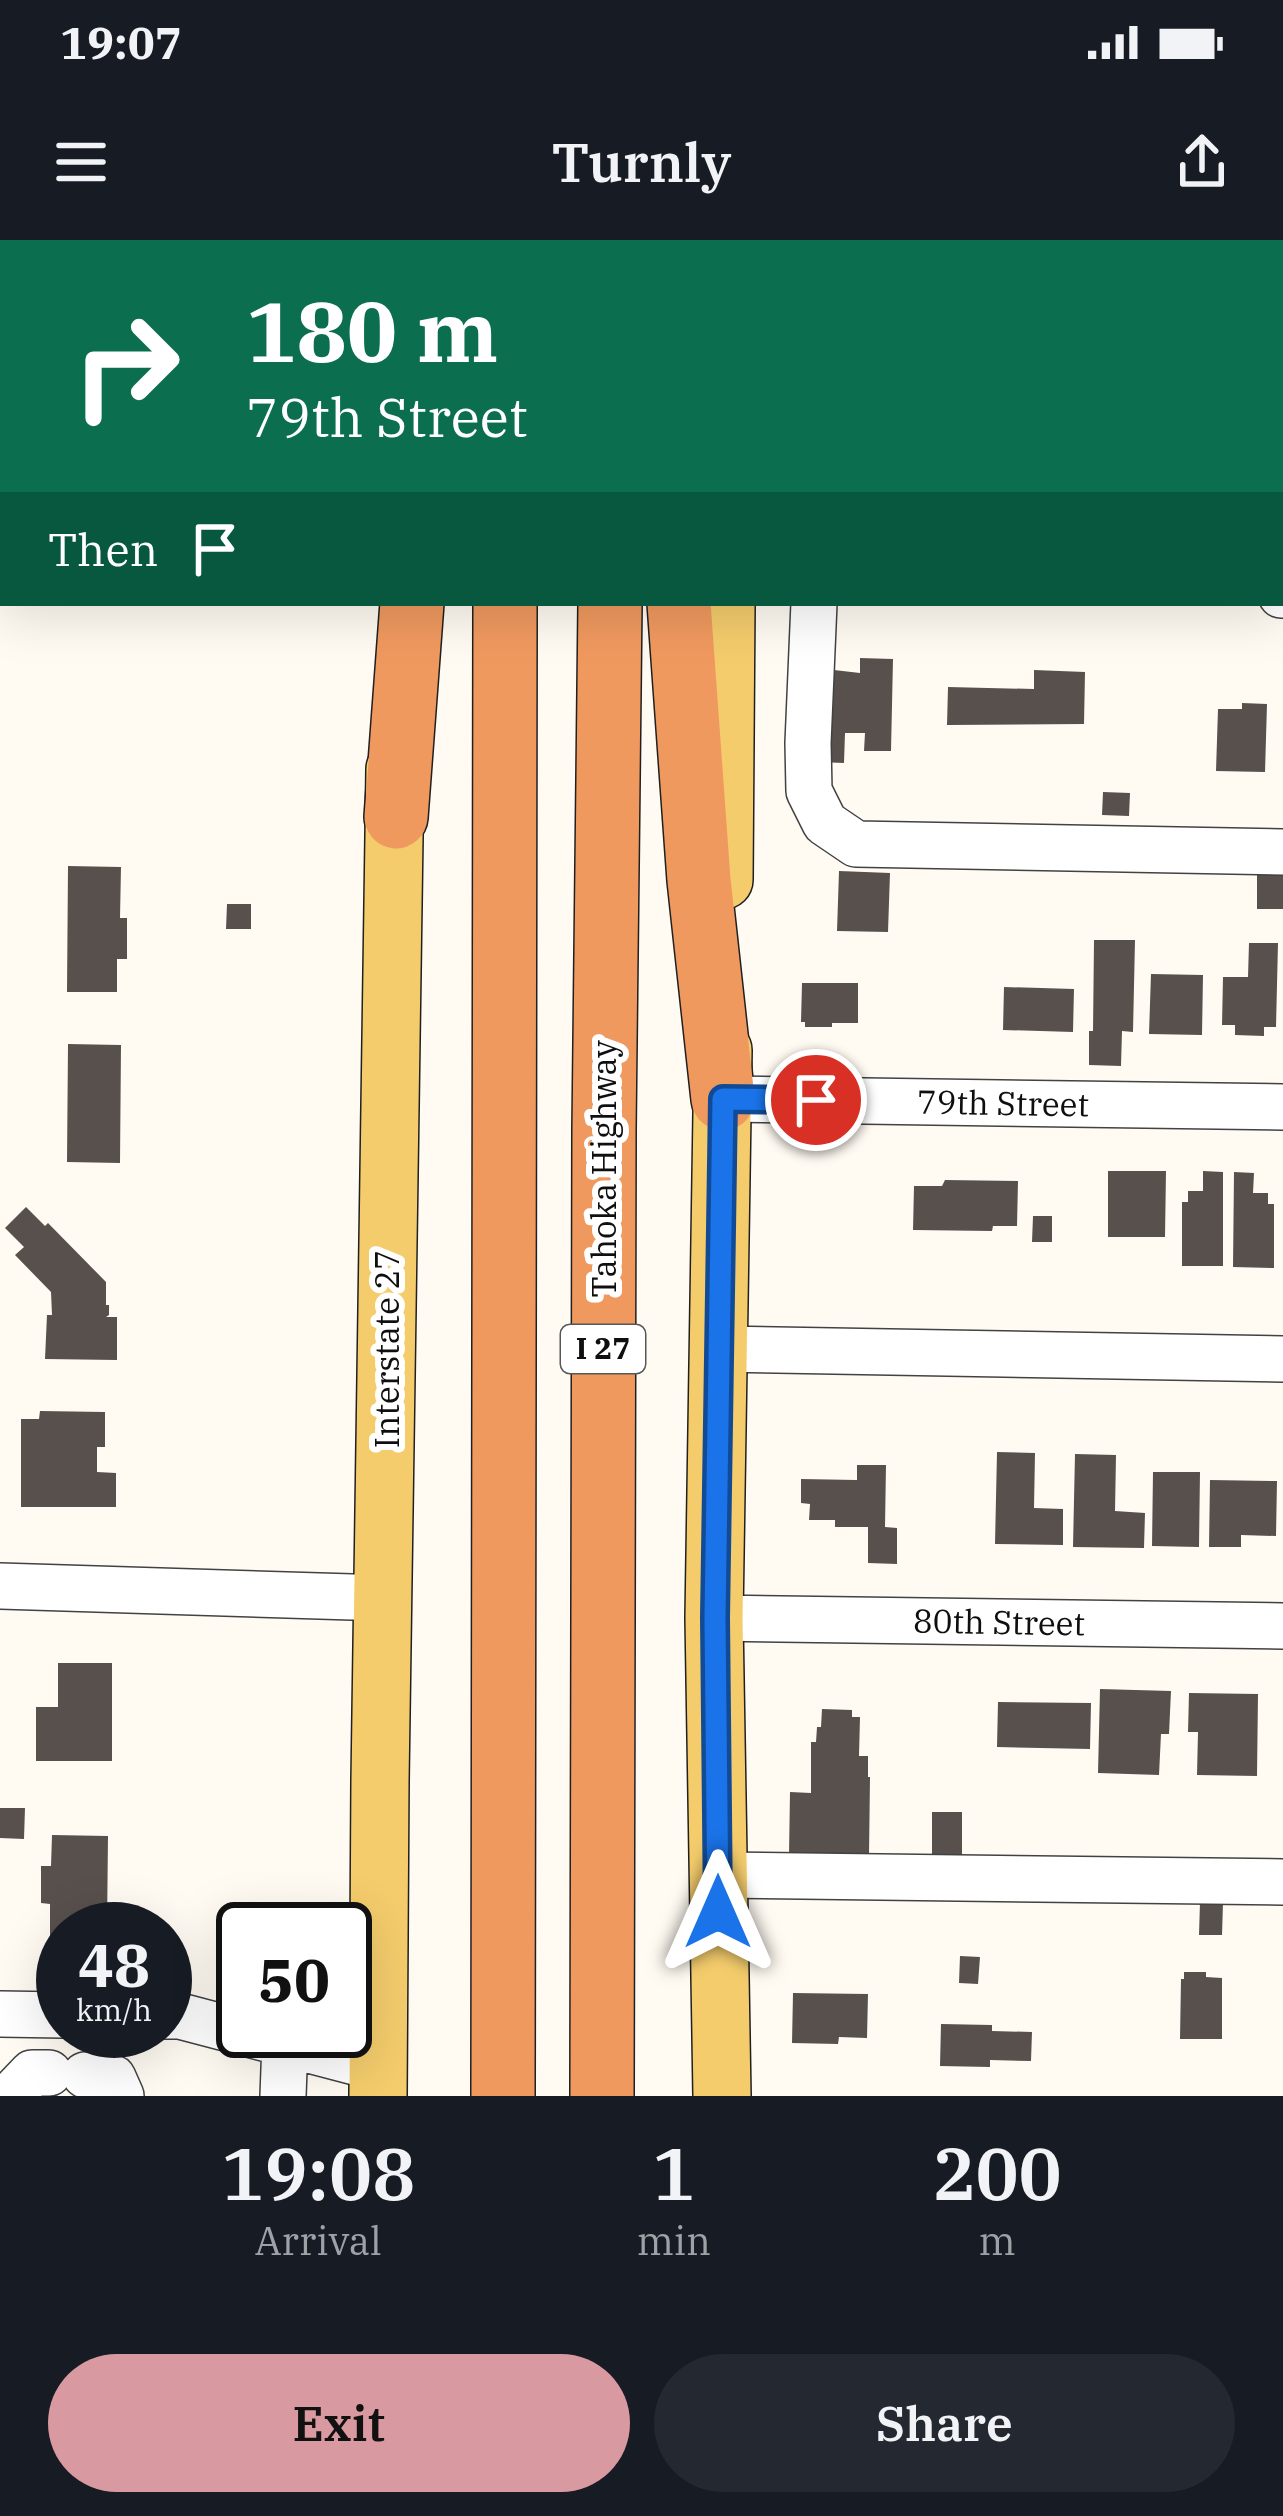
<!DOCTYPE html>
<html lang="en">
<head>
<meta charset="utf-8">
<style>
  :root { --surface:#171b24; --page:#242831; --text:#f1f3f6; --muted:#9ea1a6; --accent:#d999a1 }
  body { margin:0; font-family:"IBM Plex Serif",serif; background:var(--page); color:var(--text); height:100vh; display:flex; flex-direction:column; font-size:45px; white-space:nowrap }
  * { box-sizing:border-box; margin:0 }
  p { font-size:39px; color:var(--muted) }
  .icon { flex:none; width:66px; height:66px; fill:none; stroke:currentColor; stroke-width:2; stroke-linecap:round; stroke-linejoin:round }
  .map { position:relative; height:1856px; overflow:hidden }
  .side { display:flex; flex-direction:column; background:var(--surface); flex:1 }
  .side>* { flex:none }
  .hud { position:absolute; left:0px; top:0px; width:1284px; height:366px; box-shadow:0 12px 48px #0002; background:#0b6e4f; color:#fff; overflow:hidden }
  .speed { position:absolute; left:36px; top:1662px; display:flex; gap:24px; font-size:60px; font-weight:700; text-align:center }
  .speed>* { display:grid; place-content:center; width:156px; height:156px; border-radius:50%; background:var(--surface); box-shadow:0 12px 48px #0002; line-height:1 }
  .speed small { font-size:30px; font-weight:400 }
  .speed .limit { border:6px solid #111; border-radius:18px; background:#fff; color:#111 }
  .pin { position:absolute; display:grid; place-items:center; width:102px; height:102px; color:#fff; margin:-51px; border:6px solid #fff; border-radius:50%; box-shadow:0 3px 12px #0007 }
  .me { position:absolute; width:132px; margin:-66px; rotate:0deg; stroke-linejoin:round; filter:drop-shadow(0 0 9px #0008) }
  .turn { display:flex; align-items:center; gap:42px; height:252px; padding:0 48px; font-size:54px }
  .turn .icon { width:156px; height:156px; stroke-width:2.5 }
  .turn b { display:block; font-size:84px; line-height:102px }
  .then { display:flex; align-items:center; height:114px; padding:0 48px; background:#0003; gap:24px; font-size:45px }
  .eta { display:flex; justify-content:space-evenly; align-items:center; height:204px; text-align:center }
  .eta b { font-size:72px; font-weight:600; line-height:84px }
  .primary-button { display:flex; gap:24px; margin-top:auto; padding:24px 48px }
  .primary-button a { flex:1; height:138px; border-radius:72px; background:var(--accent); color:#111; font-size:48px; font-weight:600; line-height:138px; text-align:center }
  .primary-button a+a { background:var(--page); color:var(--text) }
  .status { display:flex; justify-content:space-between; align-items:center; height:84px; padding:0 60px; background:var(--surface); direction:ltr }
  .status svg { height:33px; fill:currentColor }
  header { display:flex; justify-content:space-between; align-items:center; height:156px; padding:0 48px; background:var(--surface); font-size:54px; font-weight:600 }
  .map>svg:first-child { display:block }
  .building { fill:#58504c }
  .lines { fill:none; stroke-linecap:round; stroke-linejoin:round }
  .minor-casing { stroke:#424242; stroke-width:48 }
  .major-casing { stroke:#202020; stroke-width:60 }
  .highway-casing { stroke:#202020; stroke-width:66 }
  .minor { stroke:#fff; stroke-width:45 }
  .major { stroke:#f4cc6c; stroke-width:57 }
  .highway { stroke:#f0995f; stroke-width:63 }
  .route-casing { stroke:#114b97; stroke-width:30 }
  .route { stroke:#1a73e8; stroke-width:21 }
  .labels { text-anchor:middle; stroke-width:12; stroke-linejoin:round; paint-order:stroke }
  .shield { fill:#fff; stroke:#575757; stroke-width:3 }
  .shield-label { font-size:30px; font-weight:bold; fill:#0f0f0f }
  .street-label { font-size:33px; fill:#0f0f0f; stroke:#fff }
</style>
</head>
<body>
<div class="status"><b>19:07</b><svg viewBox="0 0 49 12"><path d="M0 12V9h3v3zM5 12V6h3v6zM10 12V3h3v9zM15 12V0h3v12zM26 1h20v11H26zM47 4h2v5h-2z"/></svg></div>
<header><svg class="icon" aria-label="menu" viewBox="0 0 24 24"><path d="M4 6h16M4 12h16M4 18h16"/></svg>Turnly<svg class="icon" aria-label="share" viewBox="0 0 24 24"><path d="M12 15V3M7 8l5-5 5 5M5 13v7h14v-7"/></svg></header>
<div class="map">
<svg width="1283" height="1856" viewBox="0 0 1283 1856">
  <rect width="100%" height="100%" fill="#fffbf2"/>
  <path class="building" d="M860,418L893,419L891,511H864L865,493H845L844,523L818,522L819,437H834V430L860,433Z
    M1034,430L1085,432L1084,484L947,485L948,447L1034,449Z
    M1242,463L1267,464L1265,532L1216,531L1218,469H1242Z
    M1103,552L1130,553L1129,576L1102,575Z
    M68,626L121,627L120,678H127V719H117V752H67Z
    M839,631L890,633L888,692L837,691Z
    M1257,633L1283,634V669H1257Z
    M227,664H251V689H226Z
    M1094,700H1135L1133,792L1122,791L1121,826L1089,825V791H1093Z
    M1249,703H1278L1276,787H1264V796L1235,795V785H1222L1223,737H1248Z
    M1151,734L1203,735L1202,795L1149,794Z
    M802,743H858V783H832V787H805V782H801Z
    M1004,747L1074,749L1073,792L1003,790Z
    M68,804L121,805L120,923L67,922Z
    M1108,931H1166L1165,997H1108Z
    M1203,931L1223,932V1026H1182V962H1188V951H1203Z
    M1234,932L1254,933L1253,953H1268V964H1274V1028L1233,1027Z
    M945,940L1018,941L1017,986H993L992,991L913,990L914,946H942Z
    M26,967L45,986L48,983L106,1042V1065H109V1075L106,1077H117V1120L45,1119L47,1075H52L51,1052L15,1015L24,1007L5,988Z
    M1033,976H1052V1002H1032Z
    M40,1171L105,1172V1207H97V1232L116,1233V1267H21V1179H39Z
    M997,1212L1035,1213L1034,1268L1063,1269V1305L995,1304Z
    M1075,1214L1116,1215L1115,1271L1145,1273L1144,1308L1073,1307Z
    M857,1225H886L885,1287L897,1288V1324L868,1323V1287H835V1280H809L810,1264L801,1263V1239L857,1240Z
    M1153,1232H1200L1199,1307L1152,1306Z
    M1210,1240L1277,1241L1276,1296L1241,1295V1307H1209Z
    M58,1423H112V1521H36V1467H58Z
    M1100,1449L1171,1451L1169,1494H1161L1159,1535L1098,1533Z
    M1189,1453L1258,1454L1257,1536L1197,1535L1198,1492H1188Z
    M998,1462L1091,1463L1090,1509L997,1507Z
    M822,1469L852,1470V1477H860L859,1516H868V1537H870L869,1616L789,1615L790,1552L811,1553V1502H816L817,1487H821Z
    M0,1568H25L24,1599L0,1598Z
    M932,1572H962V1617H932Z
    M52,1595L108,1596L107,1689H63V1698H50V1664L41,1663V1626H51Z
    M1200,1662L1223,1663L1222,1695H1199Z
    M960,1716L980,1717L978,1744L959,1743Z
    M1184,1732H1206V1737L1222,1738V1799H1180L1181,1739H1184Z
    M793,1753L868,1754L867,1798L839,1797L838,1804L792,1803Z
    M941,1784L992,1785V1791L1032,1792L1031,1821L990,1820V1827L940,1826Z"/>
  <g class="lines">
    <g class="minor-casing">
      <path id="minor" d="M1281,109H1283
        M1281,355H1283
        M814,363L808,503L809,551L825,583L856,604L1283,612
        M723,859L1283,867
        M719,1109L1283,1119
        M0,1346L385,1358
        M714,1378L1283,1386
        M717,1635L1283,1642
        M0,1774L63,1775
        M165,1776H180L378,1828
        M85,1835L113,1838L121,1856
        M10,1856L32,1833H49
        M283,1856L285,1802"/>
    </g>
    <g class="major-casing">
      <path id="major" d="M384,0V3
        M731,3V0
        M724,640L726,363
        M378,1856L380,1541L395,529
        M722,1856L714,1378L723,810"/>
    </g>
    <g class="highway-casing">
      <path id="highway" d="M505,0V3
        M655,0V3
        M438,3V0
        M679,363L699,640L723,859
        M396,577L412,363
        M503,1856L505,363
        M602,1856L604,890L610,363"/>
    </g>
    <use href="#minor" class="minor"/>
    <use href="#major" class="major"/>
    <use href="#highway" class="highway"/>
  </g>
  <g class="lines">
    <g class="route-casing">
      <path id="route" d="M718,1672L715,1378L723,859L816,860"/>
    </g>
    <use href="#route" class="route"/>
  </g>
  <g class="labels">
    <rect class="shield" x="561" y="1085" width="84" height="48" rx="9"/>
    <g class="shield-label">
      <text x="603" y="1119">I 27</text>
    </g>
    <g class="street-label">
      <text transform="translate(1003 863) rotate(1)" y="12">79th Street</text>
      <text transform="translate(604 929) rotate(-90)" y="12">Tahoka Highway</text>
      <text transform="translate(387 1109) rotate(-90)" y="12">Interstate 27</text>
      <text transform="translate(999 1382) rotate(1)" y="12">80th Street</text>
    </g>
  </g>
</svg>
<div class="speed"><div>48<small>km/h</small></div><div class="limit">50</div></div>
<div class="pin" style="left:816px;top:860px;background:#d93025"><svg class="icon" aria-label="arrive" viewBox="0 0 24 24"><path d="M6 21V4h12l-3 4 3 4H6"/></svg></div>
<svg class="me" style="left:718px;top:1672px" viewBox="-20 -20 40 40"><path d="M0-17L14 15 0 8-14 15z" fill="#1a73e8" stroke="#fff" stroke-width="4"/></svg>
<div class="hud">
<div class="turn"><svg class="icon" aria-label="right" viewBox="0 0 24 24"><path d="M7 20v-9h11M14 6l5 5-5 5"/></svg><div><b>180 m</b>79th Street</div></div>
<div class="then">Then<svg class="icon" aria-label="arrive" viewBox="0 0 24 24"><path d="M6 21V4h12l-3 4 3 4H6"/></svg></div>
</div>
</div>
<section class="side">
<div class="eta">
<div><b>19:08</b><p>Arrival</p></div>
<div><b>1</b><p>min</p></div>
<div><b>200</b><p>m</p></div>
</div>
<div class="primary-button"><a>Exit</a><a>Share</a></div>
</section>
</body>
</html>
